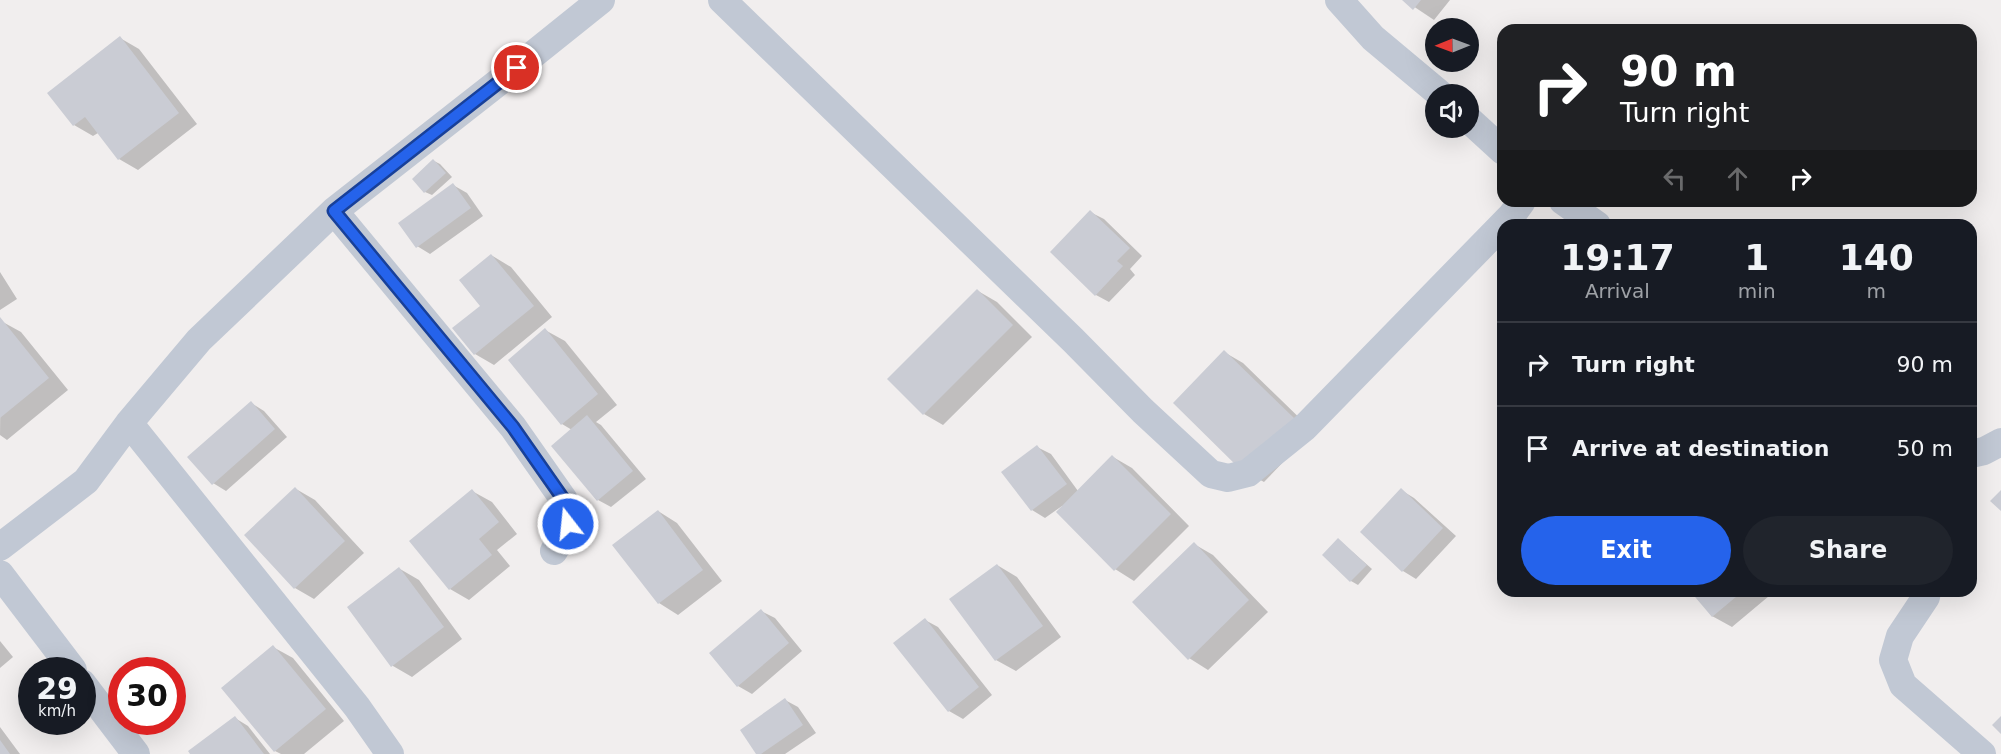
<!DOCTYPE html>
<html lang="en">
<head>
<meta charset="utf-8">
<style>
  :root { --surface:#171b24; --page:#20242c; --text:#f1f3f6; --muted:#9ea1a6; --line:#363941; --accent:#2563eb }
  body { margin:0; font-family:"DejaVu Sans",sans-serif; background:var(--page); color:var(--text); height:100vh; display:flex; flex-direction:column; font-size:22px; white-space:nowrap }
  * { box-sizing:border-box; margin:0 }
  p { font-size:20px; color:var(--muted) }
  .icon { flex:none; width:33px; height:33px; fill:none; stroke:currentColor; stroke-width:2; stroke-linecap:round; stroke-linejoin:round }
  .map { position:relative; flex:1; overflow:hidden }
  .panel { position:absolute; left:1497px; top:219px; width:480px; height:378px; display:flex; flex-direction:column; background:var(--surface); border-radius:18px; box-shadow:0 6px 24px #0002 }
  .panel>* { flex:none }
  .banner { position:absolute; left:1497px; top:24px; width:480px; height:183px; border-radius:18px; box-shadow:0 6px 24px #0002; background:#202124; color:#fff; overflow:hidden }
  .needle { width:39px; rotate:269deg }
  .tools { position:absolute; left:1425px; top:18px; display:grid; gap:12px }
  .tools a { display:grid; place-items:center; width:54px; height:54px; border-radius:50%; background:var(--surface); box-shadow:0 6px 24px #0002; font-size:30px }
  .speed { position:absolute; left:18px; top:657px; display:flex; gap:12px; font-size:30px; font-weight:700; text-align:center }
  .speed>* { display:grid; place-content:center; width:78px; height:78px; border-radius:50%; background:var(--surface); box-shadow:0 6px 24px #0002; line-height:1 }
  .speed small { font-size:15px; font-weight:400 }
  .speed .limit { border:9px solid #d22; background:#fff; color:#111 }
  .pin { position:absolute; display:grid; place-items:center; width:51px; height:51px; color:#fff; margin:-26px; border:3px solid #fff; border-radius:50%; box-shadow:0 2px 6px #0007 }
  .me { position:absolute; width:66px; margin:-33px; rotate:344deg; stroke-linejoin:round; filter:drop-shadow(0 0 4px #0008) }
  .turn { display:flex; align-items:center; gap:21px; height:126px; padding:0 24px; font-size:27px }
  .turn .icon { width:78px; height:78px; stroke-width:2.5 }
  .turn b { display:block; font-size:42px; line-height:51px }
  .lanes { display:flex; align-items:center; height:57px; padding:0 24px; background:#0003; justify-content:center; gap:30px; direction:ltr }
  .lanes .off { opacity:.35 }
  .eta { display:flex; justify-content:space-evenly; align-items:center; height:102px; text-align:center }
  .eta b { font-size:36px; font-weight:600; line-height:42px }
  .button { display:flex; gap:12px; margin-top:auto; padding:12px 24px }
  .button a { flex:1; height:69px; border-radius:36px; background:var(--accent); color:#fff; font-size:24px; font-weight:600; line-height:69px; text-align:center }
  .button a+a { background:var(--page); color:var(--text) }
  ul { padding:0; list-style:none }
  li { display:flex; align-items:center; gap:18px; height:84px; padding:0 24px; border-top:2px solid var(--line) }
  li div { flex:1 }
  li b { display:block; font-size:22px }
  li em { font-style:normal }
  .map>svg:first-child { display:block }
  .shadow { fill:#0003 }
  .building { fill:#caccd4 }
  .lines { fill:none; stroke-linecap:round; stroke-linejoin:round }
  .minor { stroke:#c1c8d4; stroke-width:28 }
  .route-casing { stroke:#184099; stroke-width:15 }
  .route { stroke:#2563eb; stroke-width:10 }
</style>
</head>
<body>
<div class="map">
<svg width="2001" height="754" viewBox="0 0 2001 754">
  <rect width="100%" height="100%" fill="#f1eeee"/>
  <path class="shadow" d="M1404,0H1450L1434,20Z
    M120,38L139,49L197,124L138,170L119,159L98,133L93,136L74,125Z
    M434,161L440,164L452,177L432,195L425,192Z
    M453,185L467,193L483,216L430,254L417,246Z
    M1090,212L1104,219L1142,256L1130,269L1135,275L1109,302L1096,295Z
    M491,255L511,267L552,317L494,365L475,354Z
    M0,272L17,299L0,310Z
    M978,291L997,302L1032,337L943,425L924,414Z
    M1,321L21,332L68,390L7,440L0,435Z
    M545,330L565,341L617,405L596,422L601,425L646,479L611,507L598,500L572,430L562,424Z
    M1224,352L1243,363L1313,431L1264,482L1244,471Z
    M251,403L264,411L287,437L226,491L213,483Z
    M1037,447L1051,454L1078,491L1113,457L1132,468L1189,526L1134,581L1115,569L1062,506L1045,518L1032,510L1003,472Z
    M296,489L315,500L364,553L314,599L295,588Z
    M1401,490L1414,498L1456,536L1416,579L1403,571Z
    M472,491L492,502L517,534L497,550L510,566L469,600L450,589Z
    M658,511L677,523L722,581L678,615L659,603L615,545Z
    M1339,540L1372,569L1358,585L1351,581L1324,555Z
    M1194,544L1213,555L1268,612L1208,670L1189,658Z
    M997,565L1017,577L1061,637L1016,671L996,660L951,600Z
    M400,569L419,580L462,639L412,677L393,666L349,607Z
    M1692,591H1775L1732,627L1712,616Z
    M761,611L775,618L802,651L752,694L738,686L711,653Z
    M925,620L938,627L992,695L963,719L949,711L895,643Z
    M0,641L13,657L0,668Z
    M273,647L293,658L344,721L304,754H281L275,751Z
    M785,700L798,707L816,733L785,754H758Z
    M235,718L248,726L270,754H192Z
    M0,727L20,754H0Z"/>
  <path class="building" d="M1402,0H1421L1413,10Z
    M120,36L179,113L118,160L85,117L73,126L47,93Z
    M433,159L446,173L424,193L412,179Z
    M453,183L471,208L416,248L398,223Z
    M1090,210L1130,248L1117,261L1123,266L1095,296L1050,252Z
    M491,254L534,306L474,355L452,328L480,306L459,280Z
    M977,289L1013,325L923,415L887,379Z
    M0,317L49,378L0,418Z
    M545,328L598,394L561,425L508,360Z
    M1224,350L1295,419L1243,472L1173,403Z
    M251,401L275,429L212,485L187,457Z
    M587,415L633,471L597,501L551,446Z
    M1037,445L1067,484L1031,511L1001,472Z
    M1112,455L1171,514L1114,571L1056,512Z
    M295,487L345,541L294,589L244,535Z
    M1401,488L1443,528L1402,572L1360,532Z
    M472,489L499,522L479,539L492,555L449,590L409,541Z
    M2001,490V511L1990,501Z
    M658,510L703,570L658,604L612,545Z
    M1338,538L1367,565L1350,582L1322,555Z
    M1194,542L1249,600L1188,660L1132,602Z
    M997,564L1043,626L995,661L949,599Z
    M399,567L444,627L391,667L347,607Z
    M1690,591H1743L1712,617Z
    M761,609L789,643L737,687L709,653Z
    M925,618L979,687L948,712L893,643Z
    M273,645L326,709L274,752L221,688Z
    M785,698L803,725L761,754H756L740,730Z
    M235,716L264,754H190L188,751Z
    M2001,716V734L1992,725Z
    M0,740L10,754H0Z"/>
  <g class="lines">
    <path class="minor" d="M722,0L1073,340L1143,411L1211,474L1228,478L1248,473L1305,427L1512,215L1522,201
      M1339,0L1373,38L1440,94
      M1468,119L1503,151
      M1563,201L1597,225
      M334,211L513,427L564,500L569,524L554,551
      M129,423L357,707L390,754
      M1971,454L1984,451L2001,442
      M0,547L86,481L129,423L199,340L334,211L500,81L601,0
      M0,574L73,670
      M1927,591L1926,597L1900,636L1893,660L1903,685L1982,754
      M82,683L136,754"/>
  </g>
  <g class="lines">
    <g class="route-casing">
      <path id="route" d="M517,68L334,211L513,427L564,500L568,524"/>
    </g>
    <use href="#route" class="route"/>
  </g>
</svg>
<div class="tools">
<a><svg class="needle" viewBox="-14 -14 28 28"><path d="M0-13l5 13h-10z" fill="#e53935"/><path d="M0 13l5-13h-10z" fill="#9ea1a6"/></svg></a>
<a><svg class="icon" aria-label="sound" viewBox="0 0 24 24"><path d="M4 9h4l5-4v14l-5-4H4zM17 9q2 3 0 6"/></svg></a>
</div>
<div class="speed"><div>29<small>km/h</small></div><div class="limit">30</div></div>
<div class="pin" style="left:517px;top:68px;background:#d93025"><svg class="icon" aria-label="arrive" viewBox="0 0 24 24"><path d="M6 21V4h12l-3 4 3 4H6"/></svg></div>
<svg class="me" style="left:568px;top:524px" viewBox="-20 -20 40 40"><circle r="17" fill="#2563eb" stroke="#fff" stroke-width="3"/><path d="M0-11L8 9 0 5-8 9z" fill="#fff"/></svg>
<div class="banner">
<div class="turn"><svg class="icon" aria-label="right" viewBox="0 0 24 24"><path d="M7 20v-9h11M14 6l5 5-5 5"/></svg><div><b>90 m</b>Turn right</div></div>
<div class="lanes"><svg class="icon off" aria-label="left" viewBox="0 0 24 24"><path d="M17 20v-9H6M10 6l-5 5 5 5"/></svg><svg class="icon off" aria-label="ahead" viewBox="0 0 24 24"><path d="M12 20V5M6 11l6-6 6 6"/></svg><svg class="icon" aria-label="right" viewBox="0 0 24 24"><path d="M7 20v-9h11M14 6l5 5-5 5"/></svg></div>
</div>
<section class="panel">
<div class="eta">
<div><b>19:17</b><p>Arrival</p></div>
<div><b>1</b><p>min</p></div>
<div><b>140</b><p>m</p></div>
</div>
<ul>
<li><svg class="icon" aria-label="right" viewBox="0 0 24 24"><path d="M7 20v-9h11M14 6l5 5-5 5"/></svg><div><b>Turn right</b></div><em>90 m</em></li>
<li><svg class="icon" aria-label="arrive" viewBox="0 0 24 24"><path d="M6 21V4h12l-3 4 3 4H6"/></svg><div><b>Arrive at destination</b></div><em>50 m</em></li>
</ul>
<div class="button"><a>Exit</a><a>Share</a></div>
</section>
</div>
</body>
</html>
